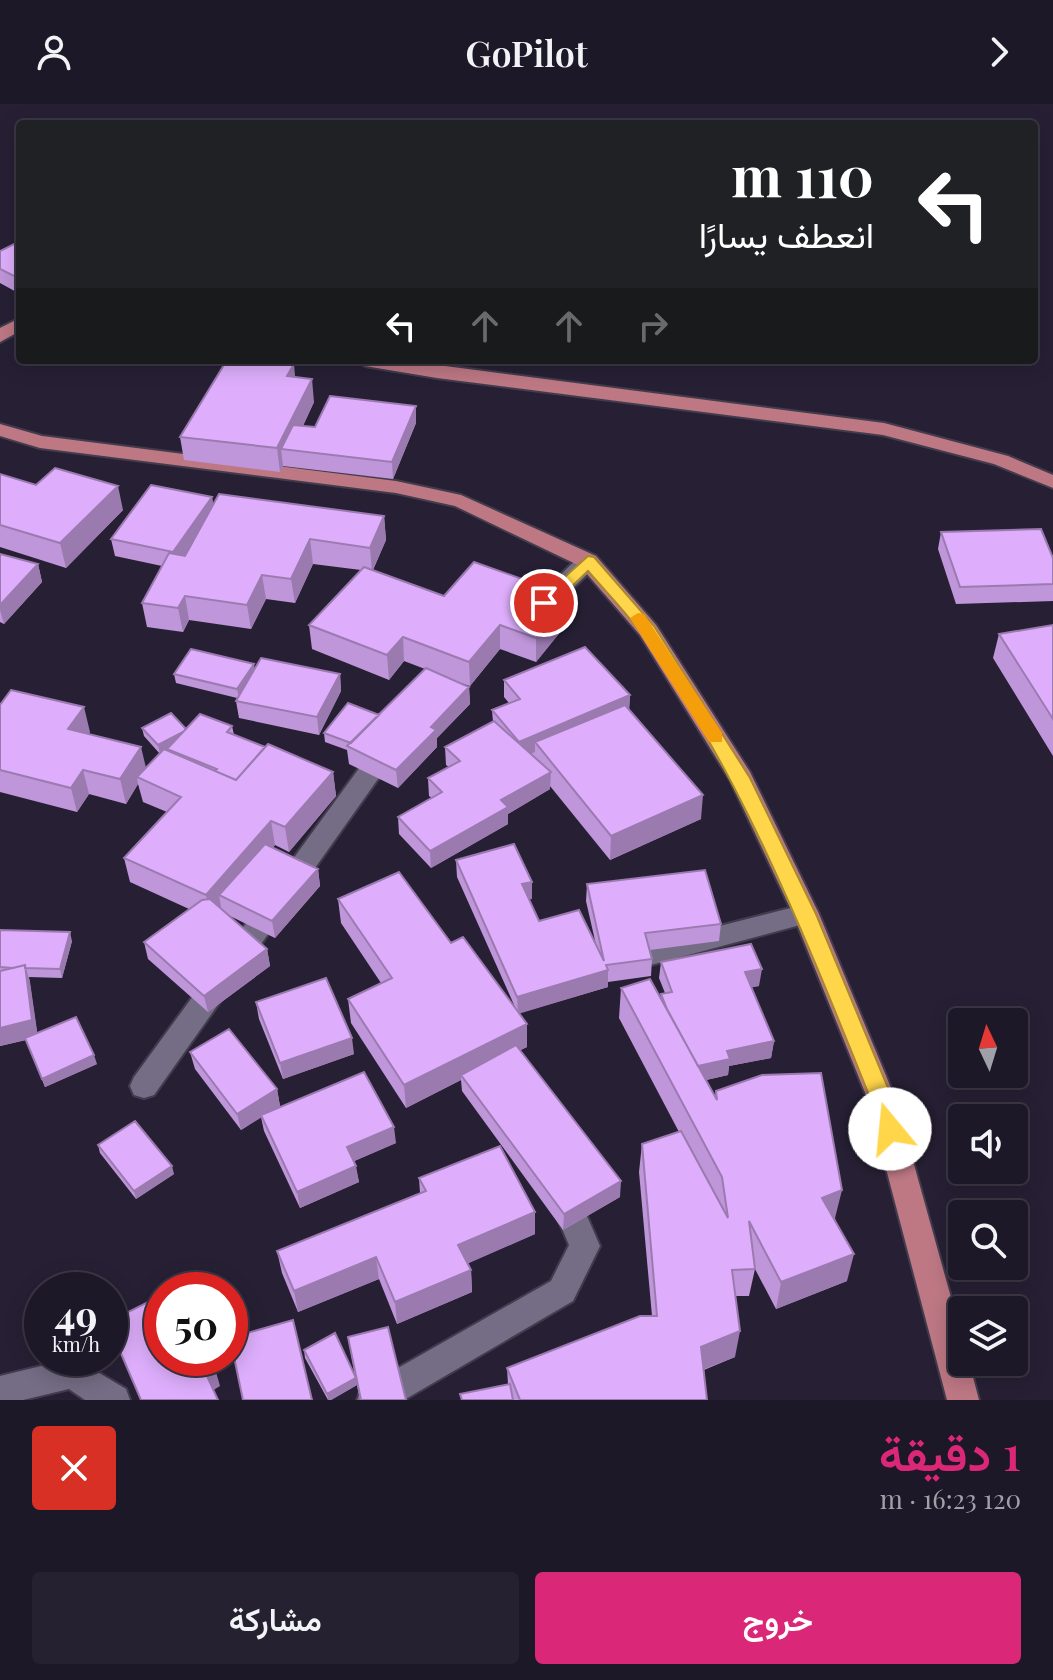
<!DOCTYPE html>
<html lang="ar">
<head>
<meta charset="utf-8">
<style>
  :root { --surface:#1d1828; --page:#252130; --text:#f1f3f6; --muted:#a0a0a8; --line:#3b3745; --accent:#db2777 }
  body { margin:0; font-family:"Playfair Display",Vazirmatn,serif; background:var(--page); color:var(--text); direction:rtl; height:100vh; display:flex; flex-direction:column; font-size:30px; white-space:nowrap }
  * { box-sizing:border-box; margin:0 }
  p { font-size:26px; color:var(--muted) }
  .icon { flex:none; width:44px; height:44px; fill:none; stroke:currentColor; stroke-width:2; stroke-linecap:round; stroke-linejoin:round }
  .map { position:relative; height:1296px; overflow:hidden; direction:ltr }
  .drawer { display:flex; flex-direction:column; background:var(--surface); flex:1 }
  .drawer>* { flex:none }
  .guide { position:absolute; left:16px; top:16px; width:1022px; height:244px; border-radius:8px; box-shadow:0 4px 20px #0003,0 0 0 2px var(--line); direction:rtl; background:#202124; color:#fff; overflow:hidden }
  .needle { width:52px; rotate:356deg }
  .fabs { position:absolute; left:948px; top:904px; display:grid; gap:16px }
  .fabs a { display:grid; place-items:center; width:80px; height:80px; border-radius:8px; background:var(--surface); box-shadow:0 4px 20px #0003,0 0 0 2px var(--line); font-size:40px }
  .speed { position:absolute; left:24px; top:1168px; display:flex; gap:16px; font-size:40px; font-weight:700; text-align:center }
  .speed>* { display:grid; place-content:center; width:104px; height:104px; border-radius:50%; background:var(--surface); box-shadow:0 4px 20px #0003,0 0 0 2px var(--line); line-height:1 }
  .speed small { font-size:20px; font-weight:400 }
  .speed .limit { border:12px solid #d22; background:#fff; color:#111 }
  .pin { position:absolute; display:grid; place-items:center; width:68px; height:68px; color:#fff; margin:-34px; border:4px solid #fff; border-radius:50%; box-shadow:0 2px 8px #0007 }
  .me { position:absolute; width:88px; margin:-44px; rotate:343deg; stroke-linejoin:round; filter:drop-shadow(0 0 6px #0008) }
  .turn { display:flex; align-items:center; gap:28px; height:168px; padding:0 32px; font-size:36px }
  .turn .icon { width:104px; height:104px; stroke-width:2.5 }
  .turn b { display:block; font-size:56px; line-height:68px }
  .lanes { display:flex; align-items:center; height:76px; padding:0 32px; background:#0003; justify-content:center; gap:40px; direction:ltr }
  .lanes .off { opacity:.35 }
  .round { display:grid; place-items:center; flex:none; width:84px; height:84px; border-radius:8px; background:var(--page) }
  .headline { display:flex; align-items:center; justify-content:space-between; height:136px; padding:0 32px }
  h1 { font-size:48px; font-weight:600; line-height:60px; color:var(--accent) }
  .cta { display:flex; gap:16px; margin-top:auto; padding:16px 32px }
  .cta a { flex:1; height:92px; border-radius:8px; background:var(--accent); color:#fff; font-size:32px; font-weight:600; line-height:92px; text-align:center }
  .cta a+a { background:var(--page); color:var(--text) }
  header { display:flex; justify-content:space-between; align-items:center; height:104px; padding:0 32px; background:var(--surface); font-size:36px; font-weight:600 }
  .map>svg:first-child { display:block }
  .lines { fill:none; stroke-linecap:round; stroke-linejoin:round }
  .minor-casing { stroke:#423c4d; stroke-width:4 }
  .major-casing { stroke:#423c4d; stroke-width:4 }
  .minor { fill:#746d85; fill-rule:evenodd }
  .major { fill:#bd7884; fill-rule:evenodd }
  .wall { fill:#bf96d9 }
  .shaded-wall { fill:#9b7ab0 }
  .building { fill:#deaefc; stroke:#9b7ab0; stroke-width:2 }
  .route { fill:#ffd54a; stroke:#a68a30; stroke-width:2 }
  .slow { fill:#f59e0b }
</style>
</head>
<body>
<header><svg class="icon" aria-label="forward" viewBox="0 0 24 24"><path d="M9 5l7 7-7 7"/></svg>GoPilot<svg class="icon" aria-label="person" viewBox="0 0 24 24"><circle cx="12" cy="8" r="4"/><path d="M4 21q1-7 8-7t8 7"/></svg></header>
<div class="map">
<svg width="1053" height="1296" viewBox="0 0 1053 1296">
  <rect width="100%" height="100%" fill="#272035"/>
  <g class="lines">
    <g class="minor-casing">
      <path id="minor" d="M588,450L599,457L596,462L543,513H527L524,508L527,503L580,452Z
        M391,639L399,642L403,648L378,675L154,991L144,994L134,991L130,982L134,973L360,663L383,642Z
        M806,800L815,803L819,810L815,817L621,869L612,866L608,858L612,850L621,847Z
        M562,1076L573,1080L600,1142L573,1197L404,1296H357L361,1285L551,1177L569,1141L547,1089L551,1080Z
        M74,1254L126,1285L130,1296H85L69,1285L23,1296H0V1272Z"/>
    </g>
    <g class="major-casing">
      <path id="major" d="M20,214V227L0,238V224Z
        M356,256H399L884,319L1008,352L1053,371V384L994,360L883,331L437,274L365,262Z
        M0,320L42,332L396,377L461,391L596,452L656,521L750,668L819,810L896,996L962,1233V1258H969L979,1296H947L868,996L793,810L730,676L640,531L580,462L455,402L396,389L40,344L0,332Z"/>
    </g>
    <use href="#minor" class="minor"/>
    <use href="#major" class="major"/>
  </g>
  <path class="wall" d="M20,137V190L0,179V147Z
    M295,273L314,298L303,322L315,323L416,302V319L393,375L283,362L280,368L184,356L180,333Z
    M0,370L123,406L66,464L0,443Z
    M212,393L213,401L384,412L386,436L373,466L444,492L570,516L536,558L500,545L470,582L452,576L469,583L470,600L437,634V643L398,684L349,660L347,646L325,638L324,629L379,611L425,565L404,557L389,576L312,545L309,521L361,466L313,460L295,499L266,495L251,525L189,516L183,528L147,523L142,499L162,462L115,452L111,435Z
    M941,428L1053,454V497L956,500L938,445Z
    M0,450L38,460L42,478L4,520L0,518Z
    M1053,521V652L993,554L999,530Z
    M254,560V565L340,570L341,587L319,631L239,614L236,597L237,594L176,579L174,570Z
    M504,576L630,591L629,606L701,715L610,756L550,682V685L508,710V720L431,764L399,730L398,713L432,694L429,692L428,674L449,663L446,661L445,643L493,618L492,606L509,599L504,593Z
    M0,601L90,628L88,630L146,664L160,650L144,632L142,624L186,625L232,622L234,631L333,668L336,692L289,748L275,741L272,744L318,765L320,782L275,834L228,811L267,845L270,862L208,908L148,855L144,838L189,805L130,778L124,754L167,708L143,698L138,680L126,700L89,690L77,708L0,688Z
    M456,756L532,795H529L539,817L596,841L586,797L587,780L721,820L719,837L650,846L652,855L651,872L608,878V883L519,909L527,943L520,946L620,1093L563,1126L462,987L461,976L406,1004L351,919L348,895L381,879L341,819L338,795L451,839L515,903L457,773Z
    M0,826L72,837L62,874L29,873L37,929L97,960L45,983L26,936L0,942Z
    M661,858L759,882L751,883L774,937L771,954L729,962L728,971L706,976L715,993L716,987L835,1114L847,1177L776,1205L755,1165L749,1192H735V1253L704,1266L707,1296H461L460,1290L508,1280L507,1264L652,1212L639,1068L642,1040L679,1028L619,914L621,884L661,894V890L665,889L659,874Z
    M256,898L354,950L283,975L259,915Z
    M190,948L277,985L280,1002L275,1005L396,1039L354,1057L359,1078L300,1104L264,1027L261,1013L241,1026L195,965Z
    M98,1041L174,1070L136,1095L100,1049Z
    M419,1074L535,1130L468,1159L471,1166L472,1188L397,1220L379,1175L298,1208L282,1169L277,1147L420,1089Z
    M348,1233L406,1296H360L357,1281L331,1296H328L305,1254L304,1246L355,1272Z"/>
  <path class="shaded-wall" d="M294,260L296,283L287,272Z
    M312,275L314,298L291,346L281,345L283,362L280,368L277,344Z
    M416,302V319L393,375L392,358Z
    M118,382L123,406L66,464L60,439Z
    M212,393L215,410L176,465L173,448Z
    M384,412L386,436L372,468L370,444Z
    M310,435L313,460L295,499L291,475Z
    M38,460L42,478L4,520L0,506V501Z
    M262,471L266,495L251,525L247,501Z
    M185,492L189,516L183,528L178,504Z
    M570,492V516L536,558V534Z
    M500,521V545L470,582L469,558Z
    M403,533L404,557L389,576L387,551Z
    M254,560L255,569L239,594L237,585Z
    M340,570L341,587L319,631L317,613Z
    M469,583L470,600L437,634V643L398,684L396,666L431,623Z
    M630,591L629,608L535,638V648L519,655V638Z
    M84,603L90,628L75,650L68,625Z
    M187,626L188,635L160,650L158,641Z
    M141,643L147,668L137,673L138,680L126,700L120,675Z
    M83,666L89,690L77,708L71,684Z
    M333,668L336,692L289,748L285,723Z
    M551,668L550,685L508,710V720L431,764L430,747L501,696Z
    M703,691L701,715L610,756L611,732Z
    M271,717L275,741L228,796L219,791L221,803L211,815L206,791Z
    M318,765L320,782L275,834L272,817Z
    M532,778V795L522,797V780Z
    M70,828L72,837L62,874L60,865Z
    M267,845L270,862L208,908L204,892Z
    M25,861L30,878L38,933L0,942V924Z
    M762,865L759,882L743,885L745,868Z
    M608,866V883L518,910L517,893Z
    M527,920V943L464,975L461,971V976L406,1004L404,981Z
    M352,934L354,950L283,975L280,959Z
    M774,937L771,954L729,962L728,971L689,980L691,963L727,947Z
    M94,951L97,960L45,983L42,975Z
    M277,985L280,1002L241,1026L237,1010Z
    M394,1023L396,1039L350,1059L347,1043Z
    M172,1062L174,1070L136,1095L134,1087Z
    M356,1062L359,1078L300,1104L297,1088Z
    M621,1077L620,1093L563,1126L564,1110Z
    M842,1086L835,1114L816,1121L822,1094Z
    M535,1108V1130L460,1163L458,1141Z
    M854,1150L847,1177L776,1205L781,1178Z
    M376,1153L379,1175L298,1208L294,1187Z
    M471,1166L472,1188L397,1220L395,1198Z
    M740,1227L735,1253L697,1268L701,1243Z
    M216,1268L220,1282L212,1287L207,1272Z
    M356,1274L357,1281L331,1296H328L327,1290Z"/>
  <path class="building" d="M20,137V175L0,165V147Z
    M227,256H260L294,260L287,272L312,275L277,344L180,333Z
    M330,292L416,302L392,358L281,345L293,321L315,323Z
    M55,364L118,382L60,439L0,421V370L36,381Z
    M151,381L212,393L173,448L111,435Z
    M219,390L384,412L370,444L310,435L291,475L262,471L247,501L185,492L178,504L142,499L169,449L185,452Z
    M1041,425L1053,454V480L960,483L941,428Z
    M0,450L38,460L0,501Z
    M474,458L570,492L536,534L500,521L469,558L403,533L387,551L309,521L364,463L444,492Z
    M1053,521V615L999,530Z
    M585,543L630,591L519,638L492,606L520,595L504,576Z
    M191,545L254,560L237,585L174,570Z
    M261,554L340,570L317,613L236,597Z
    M426,564L469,583L431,623L436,626L396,666L347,642Z
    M11,586L84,603L68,625L141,643L120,675L83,666L71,684L0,666V601Z
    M348,599L379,611L351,639L324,629Z
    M625,601L703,691L611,732L535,638Z
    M171,609L186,625L183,628L158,641L142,624Z
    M200,610L232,622L227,628L265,643L236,676L215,667L217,665L167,645Z
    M494,617L551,668L501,696L508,703L430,747L398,713L442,688L428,674L460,657L445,643Z
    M268,640L333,668L285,723L271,717L206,791L124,754L181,693L137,673L164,645L236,676Z
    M265,740L318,765L272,817L219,791Z
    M514,740L532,778L522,780L539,817L579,806L604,857L587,780L705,766L721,820L645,829L652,855L606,861L608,866L517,893L456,756Z
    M399,768L451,839L463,833L527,920L404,981L348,895L392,874L338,795Z
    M210,795L267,845L204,892L144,838L202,796Z
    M0,826L70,828L60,865L25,864V861L13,864L0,863Z
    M751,840L762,865L745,868L774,937L727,947L730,955L698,962L667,905L661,890L672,888L661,858Z
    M25,861L32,916L0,924V867Z
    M326,874L352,934L280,959L256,898Z
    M650,875L717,996L716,987L762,971L821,969L842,1086L822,1094L854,1150L781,1178L749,1117L755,1165L732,1166L740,1227L701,1243L707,1296H520L507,1264L640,1212H657L642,1040L681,1027L728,1114L722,1073L621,884Z
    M76,913L94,951L42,975L25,934Z
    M229,925L277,985L237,1010L190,948Z
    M516,941L621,1077L564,1110L461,971Z
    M364,968L394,1023L347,1043L356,1062L297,1088L261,1011Z
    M135,1017L172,1062L134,1087L98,1041Z
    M500,1042L535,1108L458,1141L471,1166L395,1198L376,1153L294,1187L277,1147L426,1087L419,1074Z
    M162,1191V1254H209L216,1268L207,1272L218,1296H141L110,1224V1217Z
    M293,1216L312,1296H243L230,1234Z
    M388,1223L406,1296H361L348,1233Z
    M335,1229L356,1274L327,1290L304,1246Z
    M510,1280L513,1296H462L460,1290Z"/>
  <path class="route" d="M588,452L594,453L654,522L750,674L816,810L893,996L901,1025L898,1032L890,1035L882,1032L871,996C806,835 743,674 643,532C627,509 606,488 588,467L550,503H538L536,499Z"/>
  <path class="slow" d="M638,509L644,510L722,629V638H709L630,514Z"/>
</svg>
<div class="fabs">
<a><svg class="needle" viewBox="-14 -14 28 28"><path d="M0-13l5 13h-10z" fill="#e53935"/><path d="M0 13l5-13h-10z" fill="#a0a0a8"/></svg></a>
<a><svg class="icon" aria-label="sound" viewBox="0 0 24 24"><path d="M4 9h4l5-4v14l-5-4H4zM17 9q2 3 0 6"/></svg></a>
<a><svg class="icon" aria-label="search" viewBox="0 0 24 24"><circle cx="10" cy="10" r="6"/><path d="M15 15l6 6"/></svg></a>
<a><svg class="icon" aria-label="layers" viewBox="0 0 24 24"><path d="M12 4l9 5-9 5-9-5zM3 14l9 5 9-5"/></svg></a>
</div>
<div class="speed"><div>49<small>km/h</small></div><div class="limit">50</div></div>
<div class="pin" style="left:544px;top:499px;background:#d93025"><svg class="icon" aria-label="arrive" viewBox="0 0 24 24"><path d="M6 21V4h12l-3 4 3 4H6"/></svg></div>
<svg class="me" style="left:890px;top:1025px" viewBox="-20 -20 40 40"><circle r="19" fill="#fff"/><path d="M0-13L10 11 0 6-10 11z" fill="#ffd54a"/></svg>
<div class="guide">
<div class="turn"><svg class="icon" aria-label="left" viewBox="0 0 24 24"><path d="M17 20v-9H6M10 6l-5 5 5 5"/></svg><div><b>110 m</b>انعطف يسارًا</div></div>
<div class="lanes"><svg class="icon" aria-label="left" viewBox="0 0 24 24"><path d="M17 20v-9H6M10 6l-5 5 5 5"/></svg><svg class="icon off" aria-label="ahead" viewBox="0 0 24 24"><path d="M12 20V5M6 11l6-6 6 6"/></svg><svg class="icon off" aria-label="ahead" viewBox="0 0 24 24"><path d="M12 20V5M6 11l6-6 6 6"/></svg><svg class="icon off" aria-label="right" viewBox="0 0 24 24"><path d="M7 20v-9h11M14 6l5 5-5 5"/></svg></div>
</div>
</div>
<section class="drawer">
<div class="headline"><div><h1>1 دقيقة</h1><p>120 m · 16:23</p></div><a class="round" style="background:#d93025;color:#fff"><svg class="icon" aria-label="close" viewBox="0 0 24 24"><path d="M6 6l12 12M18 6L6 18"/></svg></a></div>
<div class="cta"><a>خروج</a><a>مشاركة</a></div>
</section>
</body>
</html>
